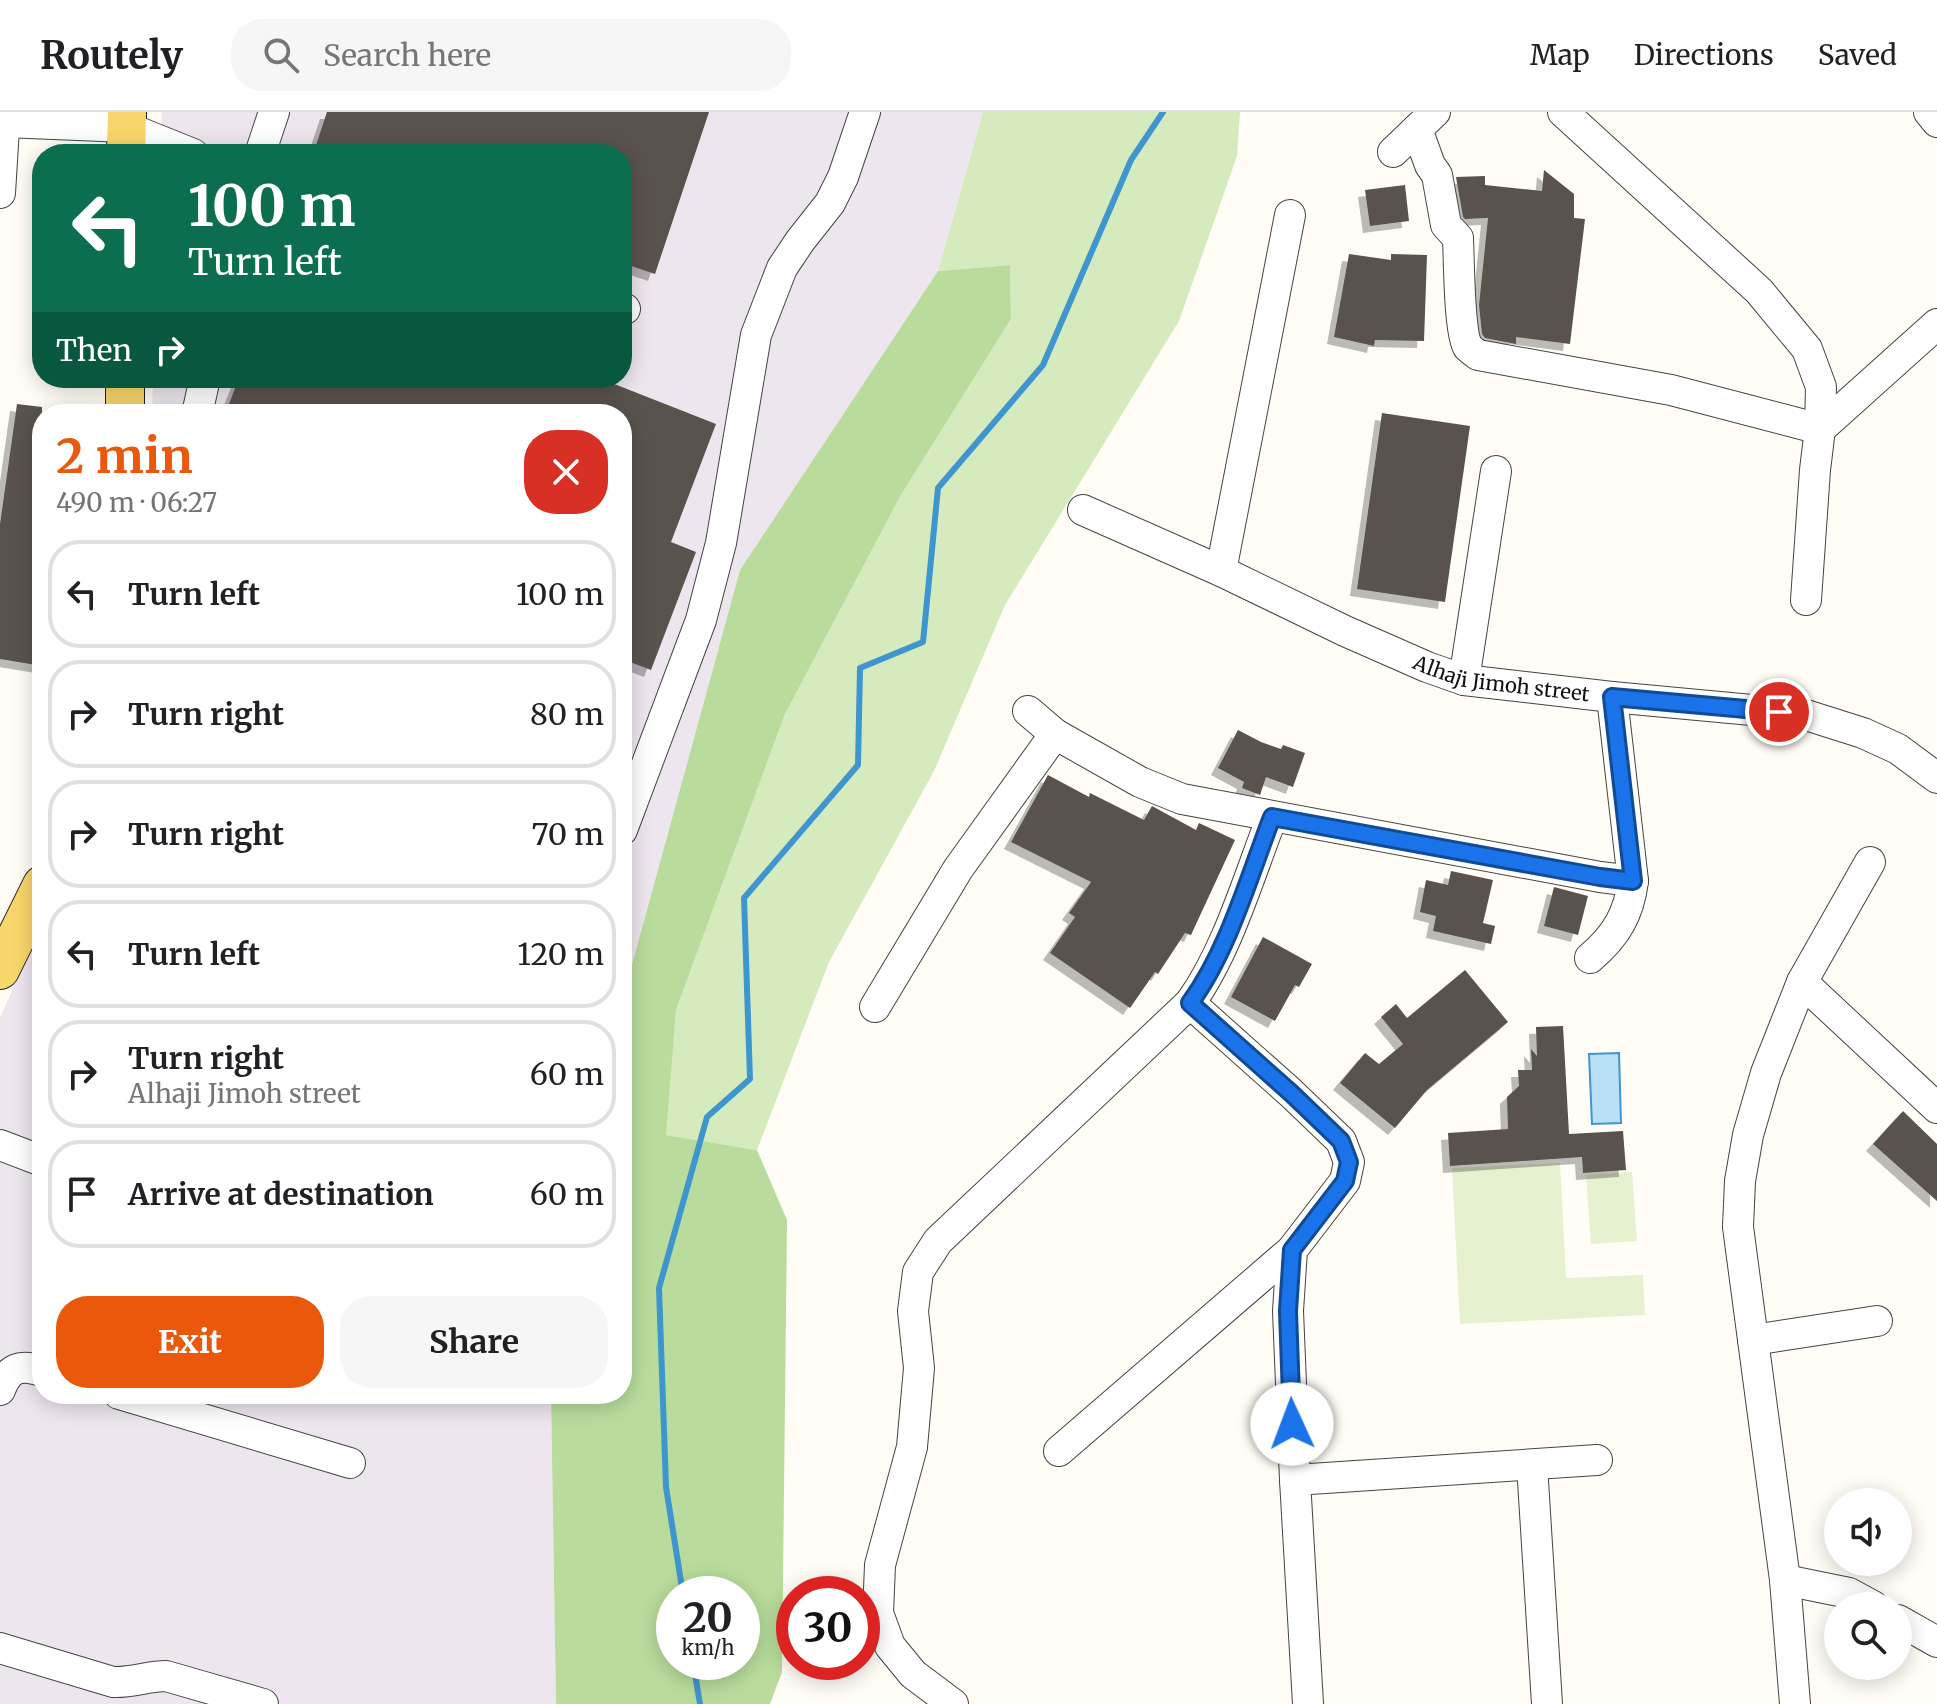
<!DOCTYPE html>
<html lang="en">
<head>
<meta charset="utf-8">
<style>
  :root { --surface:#fff; --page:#f6f6f6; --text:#202124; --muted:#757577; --line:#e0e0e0; --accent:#ea580c }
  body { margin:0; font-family:Merriweather,serif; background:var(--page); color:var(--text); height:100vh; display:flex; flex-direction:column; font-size:30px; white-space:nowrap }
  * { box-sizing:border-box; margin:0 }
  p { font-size:26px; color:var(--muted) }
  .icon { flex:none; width:44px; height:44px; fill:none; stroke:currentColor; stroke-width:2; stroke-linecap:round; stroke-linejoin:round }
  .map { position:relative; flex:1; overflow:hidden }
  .drawer { position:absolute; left:32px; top:292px; width:600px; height:1000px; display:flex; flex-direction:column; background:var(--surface); border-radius:32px; box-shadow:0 4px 20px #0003 }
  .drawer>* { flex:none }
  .banner { position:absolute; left:32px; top:32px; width:600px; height:244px; border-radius:32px; box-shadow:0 4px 20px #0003; background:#0b6e4f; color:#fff; overflow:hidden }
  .tools { position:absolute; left:1824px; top:1376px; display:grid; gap:16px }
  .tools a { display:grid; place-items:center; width:88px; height:88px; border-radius:50%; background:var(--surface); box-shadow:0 4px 20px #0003; font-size:40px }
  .speed { position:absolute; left:656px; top:1464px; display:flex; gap:16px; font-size:40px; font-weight:700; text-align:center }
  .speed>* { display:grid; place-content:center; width:104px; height:104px; border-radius:50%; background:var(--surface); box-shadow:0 4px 20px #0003; line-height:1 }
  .speed small { font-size:20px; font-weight:400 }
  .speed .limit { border:12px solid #d22; background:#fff; color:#111 }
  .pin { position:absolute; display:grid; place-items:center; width:68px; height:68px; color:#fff; margin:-34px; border:4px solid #fff; border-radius:50%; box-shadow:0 2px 8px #0007 }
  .me { position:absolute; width:88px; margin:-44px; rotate:358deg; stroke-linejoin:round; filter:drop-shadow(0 0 6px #0008) }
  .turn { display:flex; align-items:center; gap:28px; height:168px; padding:0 24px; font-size:36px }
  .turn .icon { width:104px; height:104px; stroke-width:2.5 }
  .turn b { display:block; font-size:56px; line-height:68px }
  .then { display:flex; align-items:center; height:76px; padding:0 24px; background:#0003; gap:16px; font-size:30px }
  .round { display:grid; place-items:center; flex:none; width:84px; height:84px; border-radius:32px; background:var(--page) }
  .overview { display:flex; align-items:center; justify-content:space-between; height:136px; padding:0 24px }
  h1 { font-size:48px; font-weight:700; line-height:60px; color:var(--accent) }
  .cta { display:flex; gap:16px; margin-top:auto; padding:16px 24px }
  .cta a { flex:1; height:92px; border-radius:32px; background:var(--accent); color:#fff; font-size:32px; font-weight:700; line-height:92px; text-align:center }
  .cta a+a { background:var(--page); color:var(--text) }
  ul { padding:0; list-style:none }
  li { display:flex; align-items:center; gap:24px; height:108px; margin:0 16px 12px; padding:0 8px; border:4px solid var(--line); border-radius:32px }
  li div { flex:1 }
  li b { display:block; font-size:30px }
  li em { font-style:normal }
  header { display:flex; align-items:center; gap:48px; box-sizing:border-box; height:112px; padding:0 40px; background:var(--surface); border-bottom:2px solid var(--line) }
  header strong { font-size:38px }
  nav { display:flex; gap:44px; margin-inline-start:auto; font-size:28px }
  .search { width:560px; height:72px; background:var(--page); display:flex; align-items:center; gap:20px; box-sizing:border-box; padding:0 28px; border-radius:32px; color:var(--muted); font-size:30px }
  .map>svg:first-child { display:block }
  .industrial { fill:#eee6ef }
  .green { fill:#d5ebbd }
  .forest { fill:#b9dc9c; fill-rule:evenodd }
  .pitch { fill:#e6f2cf }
  .water { fill:#b9e0f7; stroke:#3f96cf; stroke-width:2 }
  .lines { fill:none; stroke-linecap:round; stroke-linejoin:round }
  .stream { stroke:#3f96cf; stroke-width:6 }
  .building { fill:#5a524d; filter:url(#shadow) }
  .minor-casing { stroke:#444; stroke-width:32 }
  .major-casing { stroke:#222; stroke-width:40 }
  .minor { stroke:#fff; stroke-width:30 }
  .major { stroke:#f9d66b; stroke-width:38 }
  .route-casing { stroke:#114b97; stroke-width:20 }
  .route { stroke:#1a73e8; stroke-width:14 }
  .labels { text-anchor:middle; stroke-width:8; stroke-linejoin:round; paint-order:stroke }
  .street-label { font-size:20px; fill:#111; stroke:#fff }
</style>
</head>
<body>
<header>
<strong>Routely</strong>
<div class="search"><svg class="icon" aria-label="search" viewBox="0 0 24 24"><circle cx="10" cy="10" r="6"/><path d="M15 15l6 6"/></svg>Search here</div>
<nav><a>Map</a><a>Directions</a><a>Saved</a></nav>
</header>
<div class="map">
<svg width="1937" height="1592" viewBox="0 0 1937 1592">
  <defs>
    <filter id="shadow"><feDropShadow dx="-7" dy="7" stdDeviation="0" flood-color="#0004"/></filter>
  </defs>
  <rect width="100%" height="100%" fill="#fffdf5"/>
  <path class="industrial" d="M162,0H983L938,159L740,458L622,889V302H152L153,266H622V42H161Z
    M42,811V1282H551L556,1592H0V906Z"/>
  <path class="green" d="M983,0H1240L1237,44L1179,209L1005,493L934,659L829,850L757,1038L665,1023L676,898L785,602L901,383L1011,207L1010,153L938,159Z"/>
  <path class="forest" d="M1010,153L1011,207L901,383L785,602L676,898L666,1023L757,1038L787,1108L782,1560L770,1592H556L551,1282H622V889L740,458L938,159ZM674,1482H742V1550H674Z"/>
  <path class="pitch" d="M1560,1051L1566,1166L1643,1163L1645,1203L1460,1212L1452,1056Z
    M1632,1060L1637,1129L1591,1132L1586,1063Z"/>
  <path class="water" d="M1619,941L1621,1011L1592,1012L1589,942Z"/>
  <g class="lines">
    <path class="stream" d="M683,1482L666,1375L659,1176L707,1005L750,967L744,786L858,653L860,556L923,530L938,376L1043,253L1131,48L1163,0
      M693,1550L700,1592"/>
  </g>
  <path class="building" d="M327,0H709L655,162L622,151V42H313Z
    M1544,58L1574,82V106L1585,107L1570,232L1516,225V232L1485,226L1482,222L1479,193L1488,106L1465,107L1463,105L1456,65L1485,64V73L1542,79Z
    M1405,73L1409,109L1370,114L1365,78Z
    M1349,142L1391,148V142L1427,143L1424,229L1375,228L1374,234L1334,225Z
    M239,266H599L716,312L671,430L696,440L651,558L622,547V302H225Z
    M17,292L42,295V470L34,513L42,514V554L0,547V412Z
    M1382,301L1470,314L1445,490L1357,477Z
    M1238,618L1261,630L1281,637L1283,633L1305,641L1293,675L1266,665L1260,683L1242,676L1244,670L1218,656Z
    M1048,663L1089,685L1090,681L1144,708L1152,694L1196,718L1199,711L1235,728L1191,823L1185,821L1158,862L1155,860L1130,896L1050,841L1075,805L1069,801L1091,770L1011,730Z
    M1451,759L1493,768L1483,811L1495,814L1491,832L1433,819L1436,804L1420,800L1426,768L1448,773Z
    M1554,775L1588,784L1578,823L1544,814Z
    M1263,825L1312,852L1299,875L1295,873L1275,909L1231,885Z
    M1465,858L1508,910L1427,978L1395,1016L1340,971L1365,941L1379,952L1403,932L1381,905L1396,892L1407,906Z
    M1563,914L1569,1022L1623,1019L1626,1058L1583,1061L1582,1045L1450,1054L1448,1021L1508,1017L1507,985L1519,974L1518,958H1532L1531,937L1537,944L1536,915Z
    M1903,999L1937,1032V1089L1873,1032Z"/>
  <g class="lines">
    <g class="minor-casing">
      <g id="minor">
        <path d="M1563,0L1759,179L1807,237L1821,275L1820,317L1815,358L1806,488"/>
        <path d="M1929,0L1937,10"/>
        <path d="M5,10L126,15L193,42"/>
        <path d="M1417,17L1430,53L1437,63L1446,113L1458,126C1459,146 1459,221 1468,235C1471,238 1475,241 1478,243L1671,278L1820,317"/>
        <path d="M1393,40L1435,0"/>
        <path d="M260,42L274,0"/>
        <path d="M0,81L5,0"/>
        <path d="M622,196L625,197"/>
        <path d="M197,302L205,266"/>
        <path d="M1820,317L1937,212"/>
        <path id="s1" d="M1083,398L1221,459L1345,519L1427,555L1464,568L1612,585L1806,603L1863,621L1898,637L1937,666"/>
        <path d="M1221,459L1290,103"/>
        <path d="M1464,568L1496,359"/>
        <path d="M1028,599L1055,622L1140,670L1182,687L1600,765L1633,769"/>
        <path d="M622,718L701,508L721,431L756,223L782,156L800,129L830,91L843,65L865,0"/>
        <path d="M1590,846C1616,824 1629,802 1633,769L1612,585"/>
        <path d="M1802,870L1937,996"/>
        <path d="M1190,891L1291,981L1341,1029L1349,1050L1345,1069L1292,1138L1288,1199L1295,1368L1308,1592"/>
        <path d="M875,895L958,757L1055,622"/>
        <path d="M0,1033L42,1049"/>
        <path d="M1753,1228L1877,1209"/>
        <path d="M0,1278C9,1255 20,1252 42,1259"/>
        <path d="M119,1282L350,1351"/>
        <path d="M1059,1339L1292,1138"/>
        <path d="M1532,1353L1547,1592"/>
        <path d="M1295,1368L1597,1348"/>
        <path d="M1785,1468L1849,1481L1873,1494"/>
        <path d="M1898,1508L1937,1530"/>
        <path d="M0,1536L113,1570C132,1571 148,1564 166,1564L263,1592"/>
        <path d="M953,1592L913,1562L890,1534L878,1501L880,1453L912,1335L919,1256L913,1199L918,1160L938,1129L1190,891C1227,840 1249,764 1272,705"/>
        <path d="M1795,1592L1785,1468L1738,1115L1740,1069L1748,1023L1766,961L1802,870L1870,750"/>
      </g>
    </g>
    <g class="major-casing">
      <path id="major" d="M126,42L127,0
        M125,266V302
        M0,858L42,773"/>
    </g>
    <use href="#minor" class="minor"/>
    <use href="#major" class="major"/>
  </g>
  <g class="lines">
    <g class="route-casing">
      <path id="route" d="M1292,1312L1288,1199L1292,1138L1345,1069L1349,1050L1341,1029L1291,981L1190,891C1228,839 1249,765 1272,705L1600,765L1633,769L1612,585L1779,600"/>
    </g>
    <use href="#route" class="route"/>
  </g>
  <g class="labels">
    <g class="street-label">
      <text dy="7" stroke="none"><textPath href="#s1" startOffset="454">Alhaji Jimoh street</textPath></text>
    </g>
  </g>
</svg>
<div class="tools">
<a><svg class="icon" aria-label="sound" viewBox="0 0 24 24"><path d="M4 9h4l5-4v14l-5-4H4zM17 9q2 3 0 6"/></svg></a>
<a><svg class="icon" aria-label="search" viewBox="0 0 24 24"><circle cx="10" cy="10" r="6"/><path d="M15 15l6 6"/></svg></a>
</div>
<div class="speed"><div>20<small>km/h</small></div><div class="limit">30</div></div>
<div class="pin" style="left:1779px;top:600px;background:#d93025"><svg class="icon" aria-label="arrive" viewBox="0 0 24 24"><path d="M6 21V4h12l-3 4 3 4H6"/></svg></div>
<svg class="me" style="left:1292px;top:1312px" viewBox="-20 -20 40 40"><circle r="19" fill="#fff"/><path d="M0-13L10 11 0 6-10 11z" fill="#1a73e8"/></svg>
<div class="banner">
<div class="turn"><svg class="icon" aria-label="left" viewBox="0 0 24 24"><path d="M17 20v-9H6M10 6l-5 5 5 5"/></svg><div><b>100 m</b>Turn left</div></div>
<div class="then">Then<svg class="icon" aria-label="right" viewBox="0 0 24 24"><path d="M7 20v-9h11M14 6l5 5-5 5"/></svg></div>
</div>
<section class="drawer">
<div class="overview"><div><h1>2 min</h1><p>490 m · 06:27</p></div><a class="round" style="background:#d93025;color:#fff"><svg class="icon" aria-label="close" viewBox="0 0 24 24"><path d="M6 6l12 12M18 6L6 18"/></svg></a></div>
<ul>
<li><svg class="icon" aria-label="left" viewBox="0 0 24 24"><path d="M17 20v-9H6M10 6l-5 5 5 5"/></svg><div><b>Turn left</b></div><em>100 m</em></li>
<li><svg class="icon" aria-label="right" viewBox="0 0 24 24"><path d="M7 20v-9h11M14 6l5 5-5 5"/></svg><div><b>Turn right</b></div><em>80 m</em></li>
<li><svg class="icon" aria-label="right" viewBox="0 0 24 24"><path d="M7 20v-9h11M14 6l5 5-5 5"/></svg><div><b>Turn right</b></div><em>70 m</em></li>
<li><svg class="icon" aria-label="left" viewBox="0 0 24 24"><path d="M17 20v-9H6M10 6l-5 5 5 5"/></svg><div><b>Turn left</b></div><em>120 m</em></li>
<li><svg class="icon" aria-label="right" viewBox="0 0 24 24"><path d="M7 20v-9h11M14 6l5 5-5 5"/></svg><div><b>Turn right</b><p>Alhaji Jimoh street</p></div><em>60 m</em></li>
<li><svg class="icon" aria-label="arrive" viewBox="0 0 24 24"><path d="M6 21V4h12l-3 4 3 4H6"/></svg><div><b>Arrive at destination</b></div><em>60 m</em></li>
</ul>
<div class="cta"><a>Exit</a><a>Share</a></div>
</section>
</div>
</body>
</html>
